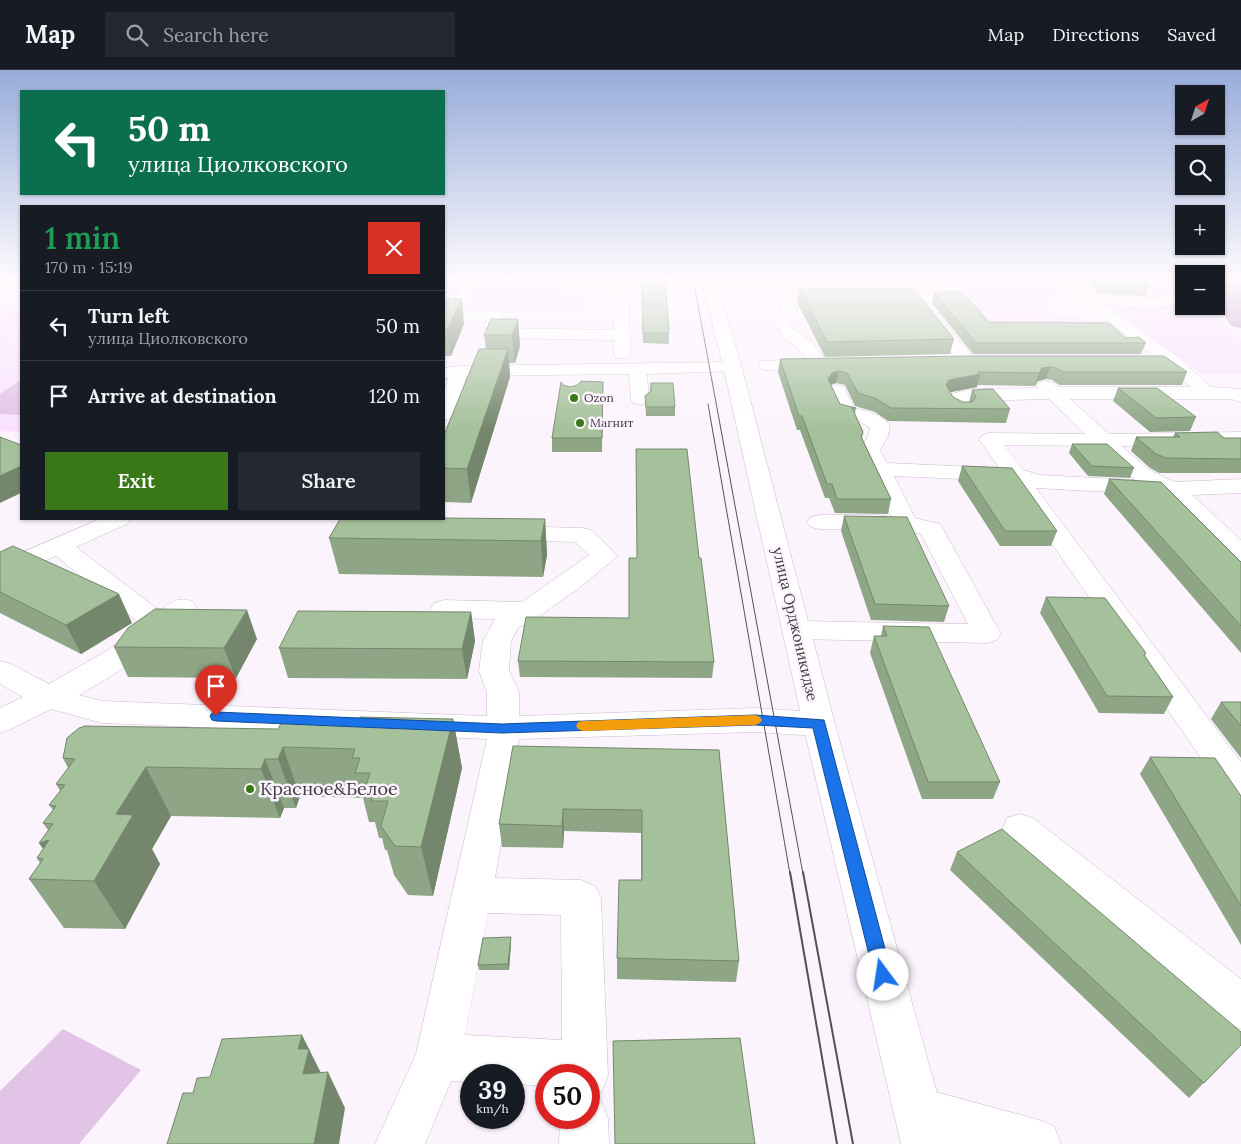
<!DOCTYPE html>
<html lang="en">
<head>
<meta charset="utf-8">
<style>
  :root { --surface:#171b24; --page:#242831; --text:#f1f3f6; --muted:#9ea1a6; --line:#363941; --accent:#387816 }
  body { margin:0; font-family:Lora,serif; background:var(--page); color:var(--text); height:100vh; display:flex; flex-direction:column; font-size:19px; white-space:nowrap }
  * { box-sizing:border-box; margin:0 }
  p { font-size:16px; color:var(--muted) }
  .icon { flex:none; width:28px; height:28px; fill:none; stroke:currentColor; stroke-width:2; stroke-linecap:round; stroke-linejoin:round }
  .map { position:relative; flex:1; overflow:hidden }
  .drawer { position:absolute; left:20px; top:135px; width:425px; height:315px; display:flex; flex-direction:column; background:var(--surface); border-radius:0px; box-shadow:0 1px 4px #0004 }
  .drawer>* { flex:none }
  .guide { position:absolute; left:20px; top:20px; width:425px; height:105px; border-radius:0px; box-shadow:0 1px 4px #0004; background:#0b6e4f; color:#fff; overflow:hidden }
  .needle { width:32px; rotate:39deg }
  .fabs { position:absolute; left:1175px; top:15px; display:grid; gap:10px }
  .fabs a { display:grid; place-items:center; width:50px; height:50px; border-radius:0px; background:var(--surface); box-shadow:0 1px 4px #0004; font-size:25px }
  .speed { position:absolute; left:460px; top:994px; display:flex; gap:10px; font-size:25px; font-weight:700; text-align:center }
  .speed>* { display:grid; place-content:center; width:65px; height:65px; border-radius:50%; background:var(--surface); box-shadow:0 1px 4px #0004; line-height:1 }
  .speed small { font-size:12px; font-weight:400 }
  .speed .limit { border:8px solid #d22; background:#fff; color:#111 }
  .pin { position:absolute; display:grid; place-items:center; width:42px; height:42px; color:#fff; margin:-51px -21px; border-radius:50% 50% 50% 0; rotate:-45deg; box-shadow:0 0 5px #0007 }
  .pin .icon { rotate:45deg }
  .me { position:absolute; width:55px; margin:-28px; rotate:346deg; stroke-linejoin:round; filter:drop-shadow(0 0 4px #0008) }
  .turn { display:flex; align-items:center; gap:18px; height:105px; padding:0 25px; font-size:22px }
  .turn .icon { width:65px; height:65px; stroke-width:2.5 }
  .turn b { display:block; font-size:35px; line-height:42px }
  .round { display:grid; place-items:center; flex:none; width:52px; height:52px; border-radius:0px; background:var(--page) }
  .headline { display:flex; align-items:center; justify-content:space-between; height:85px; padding:0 25px }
  h1 { font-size:30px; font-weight:600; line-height:38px; color:#1e9e55 }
  .primary-button { display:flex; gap:10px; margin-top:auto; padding:10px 25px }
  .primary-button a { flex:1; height:58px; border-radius:0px; background:var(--accent); color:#fff; font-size:20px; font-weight:600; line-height:58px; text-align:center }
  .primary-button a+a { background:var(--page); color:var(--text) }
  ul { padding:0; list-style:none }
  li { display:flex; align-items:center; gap:15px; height:70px; padding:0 25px; border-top:1px solid var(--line) }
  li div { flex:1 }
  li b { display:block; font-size:19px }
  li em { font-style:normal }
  header { display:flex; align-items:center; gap:30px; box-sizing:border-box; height:70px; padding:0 25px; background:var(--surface); border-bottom:1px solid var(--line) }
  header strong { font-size:24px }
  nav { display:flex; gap:28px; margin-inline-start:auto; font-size:18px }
  .search { width:350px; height:45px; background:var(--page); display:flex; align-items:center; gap:12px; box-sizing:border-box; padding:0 18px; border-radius:0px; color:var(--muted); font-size:19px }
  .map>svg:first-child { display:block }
  .built { fill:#fae2ff }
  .green { fill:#e1c4e6 }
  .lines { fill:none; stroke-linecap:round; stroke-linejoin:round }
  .river { fill:#bfa1c5; fill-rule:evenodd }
  .minor-casing { stroke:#ccb9cf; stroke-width:1 }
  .major-casing { stroke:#ccb9cf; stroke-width:1 }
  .minor { fill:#fff; fill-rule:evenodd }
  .major { fill:#fff; fill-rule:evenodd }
  .tram-far1 { stroke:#574f58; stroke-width:1 }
  .tram { stroke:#574f58; stroke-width:2 }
  .wall { fill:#8ea685 }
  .shaded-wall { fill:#74876c }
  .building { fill:#a5c19b; stroke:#74876c }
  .route { fill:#1a73e8; stroke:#114b97 }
  .slow { fill:#f59e0b }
  .poi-dot { fill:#387816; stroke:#fcf4fd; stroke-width:2 }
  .labels { text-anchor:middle; stroke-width:5; stroke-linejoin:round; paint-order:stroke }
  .far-poi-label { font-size:12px; fill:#413a43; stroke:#fcf4fd; text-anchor:start }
  .street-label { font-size:15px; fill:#413a43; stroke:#fcf4fd }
  .near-poi-label { font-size:18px; fill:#413a43; stroke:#fcf4fd; text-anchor:start }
</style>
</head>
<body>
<header>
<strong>Map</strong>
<div class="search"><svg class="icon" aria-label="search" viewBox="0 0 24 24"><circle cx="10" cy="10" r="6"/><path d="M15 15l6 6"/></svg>Search here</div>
<nav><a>Map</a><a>Directions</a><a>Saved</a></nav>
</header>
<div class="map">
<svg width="1241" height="1074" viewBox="0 0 1241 1074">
  <rect width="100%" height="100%" fill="#fcf4fd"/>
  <path class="built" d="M464,208H612L609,221L602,223H586L583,243H444V225L452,212H462Z
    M950,208H1044L1071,231H1042L1056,247H1079L1083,251H1100L1144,287L978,286L946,248L951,225H969Z
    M1078,208H1184V236H1203L1241,269V304H1201L1098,226Z
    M0,232L21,238V362L0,361Z"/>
  <path class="green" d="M21,310V345L0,344V324Z
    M63,959L141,1000L79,1074H0V1021Z"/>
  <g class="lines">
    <path class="river" d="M1216,208H1238L1241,214V258L1231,256L1216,232Z"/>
    <g class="minor-casing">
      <path id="minor" d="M465,208H479L466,233H456L454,230Z
        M559,208H571L572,214H615V208H629L630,284L628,288H616L614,284V270L490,268L484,266L482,263L487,251H444V241H496L501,243L504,246L500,258L614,260L615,222L560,221L558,218Z
        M1062,208H1077L1089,224L1150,228L1184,224V233C1158,240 1130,236 1103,234L1178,287L1210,317L1241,319V332L1231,329H1070L1109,364L1241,362V374L1122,376L1149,400L1175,412L1241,409V423L1192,425L1241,470V491L1232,488L1166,425L1036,418L1241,692V732L1229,728L1008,411L894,406L915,448L940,454L943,459L1001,564L997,570L987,573L797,569L787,566L783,560L787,554L797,551L968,554L921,464L898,458L894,453L860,380L868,366L870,358L859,351L839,346L828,321L830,317L837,315L844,317L854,338C867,341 882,344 890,356L888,366L880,380L887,393L999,398L979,369L982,365L989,363L1085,364L1049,329L972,331L965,332L971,339L968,343C955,346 951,339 944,329L946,325L972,319L1038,318L1037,316L1040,312C1048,310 1052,312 1058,317H1191L1166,295L1078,229ZM1004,375L1098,376L1135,410L1040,405L1023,400Z
        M709,211L906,212L911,213L913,216L911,219L906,220H789L792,225L797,241L788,250L794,260L813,273L828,294L825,298L819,299L767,300L761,299L758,295L761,291L807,289L801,281L782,266L772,249L781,240L778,225L774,220L704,218L702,215L704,212Z
        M929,239L934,241L973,287L976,291L973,295L967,296L961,295L921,244L924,241Z
        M732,292L738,293L741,297L738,301L647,304L649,329L647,333L640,335L633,333L631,329L629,304L467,306L454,344L451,348L444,350V320L448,308H444V298L460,296Z
        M819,445H880L888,447L892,452L888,457L880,459H819L811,457L807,452L811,447Z
        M100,449H131L127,454L76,477L160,541C171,532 177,527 192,531L196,537C176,567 111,607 79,625L102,631L487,646V622L479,601L483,571L495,549L444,548L434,545L430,539L434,533L444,530L522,532L589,485L575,472L507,470L498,468L495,463L498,458L507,456L582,458L591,460L617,485L613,490L579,518L538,547L518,558L511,571L509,601L519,622V646L755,638L819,642L830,646L835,654L830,662L819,666L755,662L519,669L495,808L581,810L595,816L601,828L608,1005L602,1022L590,1026L601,1031L608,1048L609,1074H559L560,1048H589V1005H546V1016L514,1014V1005H471V1012L451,1011L425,1074H375L416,984L487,669L102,653L51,639L11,659L0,663V638L23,627L0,614V591L11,594L49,614L108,580L142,555L56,486L0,510V492ZM488,843L561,845L562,970L465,965Z
        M1020,744L1033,748L1241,909V959L1225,952L1007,770L1002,759L1007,748Z
        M917,1017L1036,1049L1054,1056L1061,1074H948L900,1058L893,1041L900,1024Z"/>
    </g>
    <g class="major-casing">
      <path id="major" d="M701,208H715L740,291L835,654L951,1074H901L803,654L722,291Z"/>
    </g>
    <use href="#minor" class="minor"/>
    <use href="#major" class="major"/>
    <path class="tram-far1" d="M693,208L803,804
      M708,334L790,804"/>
    <path class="tram" d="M790,802L837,1074
      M803,802L853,1074"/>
  </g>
  <path class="wall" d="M641,208H665L669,263V274L643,273Z
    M745,208H777V209H746Z
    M1087,208H1142L1149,216L1145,226L1098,223Z
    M799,218L954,269L950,284L825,287L797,232Z
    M934,222L989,252L1004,254V252L1126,268L1146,273L1141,284H973L932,233Z
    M444,229L464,254L451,286H444Z
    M518,249L520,276L515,293H509L510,307L471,433L444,432V365L486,279L484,265Z
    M970,286L1187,302L1182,315H1059L1052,310L1046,309L1038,311L1035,316L977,315V317L950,322L953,327L963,332H969L972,320L1010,339L1006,353L888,351L875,342L855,336L845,315L836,313L831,315L840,334L856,338L855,344L863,362L862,368L891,429L888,444L835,443L829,428H825L800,360H797L778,302L780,289Z
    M603,312L602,382H552V368L563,315L570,317Z
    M651,313L675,337V346H646L645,326L650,322Z
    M1118,318L1196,347L1190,361L1150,362L1113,331Z
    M1175,363L1224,368H1241V403H1159L1150,398L1131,381L1136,367H1173Z
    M1072,374L1134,398L1130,408L1088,406L1069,383Z
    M962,396L1057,461L1051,476H1000L958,411Z
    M1109,409L1241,492V583L1104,424Z
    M844,446L949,536L944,552L871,550L841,461Z
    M545,449L547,485L543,507L339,504L329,468Z
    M0,482L132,553L81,584L0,543Z
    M699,488L714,592L712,608L520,607L518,591L629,548Z
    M1046,527L1146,583L1145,586L1173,627L1164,644L1099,643L1040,543Z
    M471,542L475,571L467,609L288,608L279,578Z
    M883,556L1000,712L993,729H922L870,583L874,566H881Z
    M257,569L236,608L128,607L114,577Z
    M1221,632H1241V688L1211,649Z
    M453,649L462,698L433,826L408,825L394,805L387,780H385L382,768H379L375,752H369L363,728L300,726L296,738H284L280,748L171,746L152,779L160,794L125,859L64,858L29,809L40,793L37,788L43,779L48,760L43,753L53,740L49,735L60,721L56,714L68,698L63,688L278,659Z
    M719,680L739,891L736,912L617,909V888L641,810V763L564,761L563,778L502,777L499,754Z
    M1150,687L1241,726V875L1140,704Z
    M957,782L1241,975L1189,1028L950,800Z
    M511,873L509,900H479L478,895Z"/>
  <path class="shaded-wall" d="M0,208H13L0,212Z
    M462,229L464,254L451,286L447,260Z
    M518,249L520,276L515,293L512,265Z
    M508,279L510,307L471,433L467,399Z
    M1050,297L1046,309L1038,311L1035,316L1039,303L1042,298Z
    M839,301L836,313L829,315L828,309L832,303Z
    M980,304L977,317L946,323V315L949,310Z
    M21,396V423L0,433V406Z
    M545,449L547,485L543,507L541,471Z
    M119,524L132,553L81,584L66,555Z
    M247,540L257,569L236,608L224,578Z
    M471,542L475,571L467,609L462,579Z
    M453,649L462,698L433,826L421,777Z
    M283,677L300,726L296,738L278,689Z
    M265,689L284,738L280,748L261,699Z
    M146,697L171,746L152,779L160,794L125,859L94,811L116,744Z
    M563,739L564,761L563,778L562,756Z
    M49,770L64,810L39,773Z
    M511,867V873L509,900L508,894Z
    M302,965L326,1013L328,1002L345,1038L339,1074H314L303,1004L298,979Z"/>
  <path class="building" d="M642,208H665L669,263H643Z
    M1098,208H1142L1149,216L1102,213Z
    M799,218L914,219L954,269L827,272Z
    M934,222H962L989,252H1003L1005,254L1004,252L1109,253L1126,268L1139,267L1146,273H976Z
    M444,229H462L447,260H444Z
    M491,249H518L512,265H484Z
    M479,279H508L467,399L444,398V365Z
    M970,286H1164L1187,302H1063L1056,298L1050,297L1042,298L1039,303L978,302L980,304L949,310L946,315L953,327L963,332H972L976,327L972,320L993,319L1010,339L891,338L877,329L858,323L847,303L839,301L832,303L828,309L840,334L856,338H852L863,362L861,367L891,429H837L832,414H827L802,346H799L780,289Z
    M581,311L603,312L602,368H552L561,312L563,315L570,317L578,315Z
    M651,313H673L675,337H646L645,326L651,321Z
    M1118,318H1157L1196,347L1156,348Z
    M1217,362L1224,368H1241V389L1166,388L1156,384L1136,367H1180L1175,363Z
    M0,367L21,375V396L0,406Z
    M1072,374H1107L1134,398L1092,396Z
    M636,379H687L699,488H701L714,592L518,591L526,547L629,548V488H637Z
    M962,396L1012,398L1057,461H1005Z
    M1109,409L1161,412L1241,492V556Z
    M844,446L907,447L949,536L875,534Z
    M444,448L545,449L541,471L329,468L340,449H444Z
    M13,476L119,524L66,555L0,522V482Z
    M1046,527L1105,528L1146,583L1144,585L1173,627L1107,626Z
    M155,539L247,540L224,578L114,577L128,558Z
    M298,541L471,542L462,579L279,578Z
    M883,556L929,557L1000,712H928L874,566H887Z
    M1221,632H1241V656Z
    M360,647L453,649L421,777L395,776L381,756L388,731H371L375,719H365L370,703H355L360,688H352L355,679L283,677L278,689H265L261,699L146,697L116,744L133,745L94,811L29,809L43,789L37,788L49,770L39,773L53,754L43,753L56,736L49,735L65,715L56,714L75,689L63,688L67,668L79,658L85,656L278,659L281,653L357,655Z
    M513,676L719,680L739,891L617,888L619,810H642V740L563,739L562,756L499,754Z
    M1150,687L1215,688L1241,726V836Z
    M1002,759L1241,962V975L1204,1013L957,782Z
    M511,867L508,894L478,895L483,868Z
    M302,965L298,979H309L303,1004L328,1002L314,1074H167L183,1023H193L197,1008L210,1007L222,969Z
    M740,968L755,1074H615L613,971Z"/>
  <linearGradient id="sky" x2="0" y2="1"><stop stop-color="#97acda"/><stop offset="0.58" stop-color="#fefafe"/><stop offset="1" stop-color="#fefafe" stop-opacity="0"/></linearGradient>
  <rect width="1241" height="359" fill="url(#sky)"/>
  <path class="route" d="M216,642L502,654L755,645L824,650L892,905L889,911L883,914L876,911L874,905L813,658L755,655L502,663L216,651L212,650L210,646L212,643Z"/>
  <path class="slow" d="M755,645L760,647L762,650L760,653L755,655L583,661L578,659L576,656L578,652L583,651Z"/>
  <g class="poi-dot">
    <circle cx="574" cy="328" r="5"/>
    <circle cx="580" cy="353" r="5"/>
    <circle cx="250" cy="719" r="5"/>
  </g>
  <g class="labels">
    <g class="far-poi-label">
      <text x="584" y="332">Ozon</text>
      <text x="590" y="357">Магнит</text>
    </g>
    <g class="street-label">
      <text transform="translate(795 554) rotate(77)" y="5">улица Орджоникидзе</text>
    </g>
    <g class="near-poi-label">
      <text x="260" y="725">Красное&amp;Белое</text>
    </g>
  </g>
</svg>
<div class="fabs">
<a><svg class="needle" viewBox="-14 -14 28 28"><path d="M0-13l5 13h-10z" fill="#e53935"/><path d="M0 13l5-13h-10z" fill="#9ea1a6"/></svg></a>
<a><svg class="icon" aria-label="search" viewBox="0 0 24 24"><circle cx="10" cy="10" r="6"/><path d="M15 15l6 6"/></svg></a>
<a>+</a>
<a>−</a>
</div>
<div class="speed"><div>39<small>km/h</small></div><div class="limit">50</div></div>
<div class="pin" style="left:216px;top:646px;background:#d93025"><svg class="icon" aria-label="arrive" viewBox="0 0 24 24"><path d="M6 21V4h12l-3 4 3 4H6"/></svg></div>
<svg class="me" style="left:883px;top:905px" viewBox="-20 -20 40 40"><circle r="19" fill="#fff"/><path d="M0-13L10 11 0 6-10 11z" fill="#1a73e8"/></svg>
<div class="guide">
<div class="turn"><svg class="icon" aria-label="left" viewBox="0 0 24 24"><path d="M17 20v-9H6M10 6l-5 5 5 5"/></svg><div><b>50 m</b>улица Циолковского</div></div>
</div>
<section class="drawer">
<div class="headline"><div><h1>1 min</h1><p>170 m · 15:19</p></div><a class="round" style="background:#d93025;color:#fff"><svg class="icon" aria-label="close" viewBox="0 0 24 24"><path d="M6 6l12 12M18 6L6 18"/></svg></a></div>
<ul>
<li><svg class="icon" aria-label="left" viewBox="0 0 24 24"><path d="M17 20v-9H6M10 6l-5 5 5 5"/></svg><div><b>Turn left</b><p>улица Циолковского</p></div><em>50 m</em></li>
<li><svg class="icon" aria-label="arrive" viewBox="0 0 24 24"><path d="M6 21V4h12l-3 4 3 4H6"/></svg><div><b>Arrive at destination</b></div><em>120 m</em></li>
</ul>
<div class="primary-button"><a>Exit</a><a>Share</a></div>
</section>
</div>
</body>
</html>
